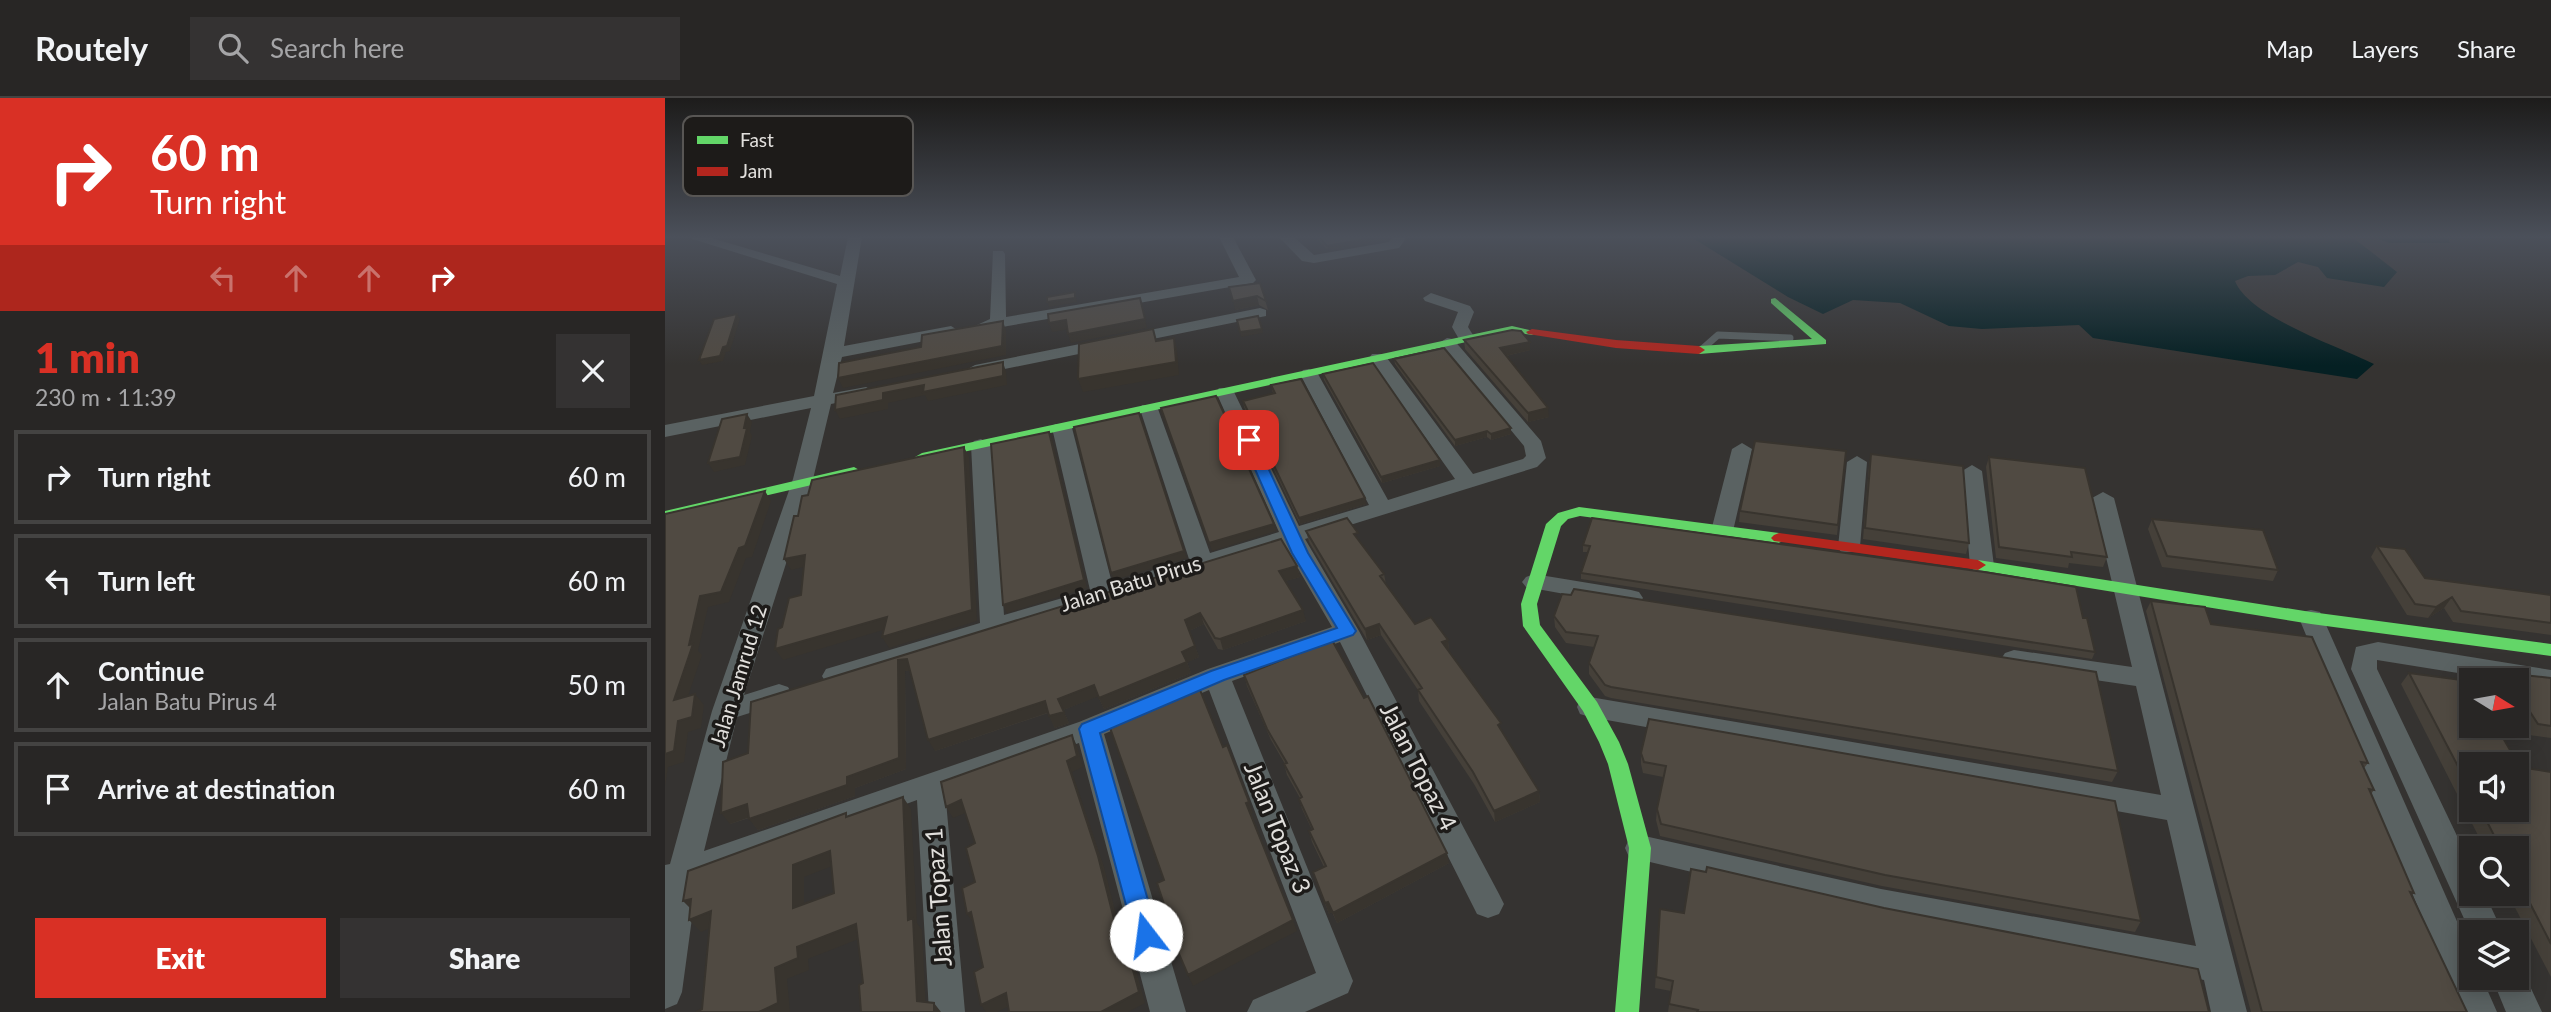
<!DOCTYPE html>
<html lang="en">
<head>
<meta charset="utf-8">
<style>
  :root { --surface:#282625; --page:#343232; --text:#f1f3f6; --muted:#a5a5a7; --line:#444342; --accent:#d93025 }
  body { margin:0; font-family:Lato,sans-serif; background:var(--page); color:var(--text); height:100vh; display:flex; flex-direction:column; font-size:26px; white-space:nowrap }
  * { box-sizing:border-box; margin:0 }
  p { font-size:23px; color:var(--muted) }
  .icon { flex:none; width:38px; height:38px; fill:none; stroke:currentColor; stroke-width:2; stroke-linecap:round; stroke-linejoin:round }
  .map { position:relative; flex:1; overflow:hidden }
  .sheet { display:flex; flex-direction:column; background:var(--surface); width:665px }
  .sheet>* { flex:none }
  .hud { background:#d93025; color:#fff; overflow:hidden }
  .needle { width:46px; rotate:101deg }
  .controls { position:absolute; left:1794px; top:570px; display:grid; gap:14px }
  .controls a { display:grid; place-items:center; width:70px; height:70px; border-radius:0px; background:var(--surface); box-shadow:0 4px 18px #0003,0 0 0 2px var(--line); font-size:35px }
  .pin { position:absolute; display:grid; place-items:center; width:60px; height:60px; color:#fff; margin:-30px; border-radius:14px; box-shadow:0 4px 10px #0006 }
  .me { position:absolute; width:77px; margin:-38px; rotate:345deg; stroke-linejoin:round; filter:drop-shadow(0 0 5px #0008) }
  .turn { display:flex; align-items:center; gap:24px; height:147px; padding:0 35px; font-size:32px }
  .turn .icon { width:91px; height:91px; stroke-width:2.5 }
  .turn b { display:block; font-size:49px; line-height:60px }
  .lanes { display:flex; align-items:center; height:66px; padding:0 35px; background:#0003; justify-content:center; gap:35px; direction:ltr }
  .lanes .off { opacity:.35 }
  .round { display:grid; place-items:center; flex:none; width:74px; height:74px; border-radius:0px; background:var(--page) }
  .overview { display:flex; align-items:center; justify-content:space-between; height:119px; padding:0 35px }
  h1 { font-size:42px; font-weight:800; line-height:52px; color:var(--accent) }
  .primary-button { display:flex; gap:14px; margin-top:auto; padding:14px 35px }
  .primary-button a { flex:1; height:80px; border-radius:0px; background:var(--accent); color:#fff; font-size:28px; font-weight:800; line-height:80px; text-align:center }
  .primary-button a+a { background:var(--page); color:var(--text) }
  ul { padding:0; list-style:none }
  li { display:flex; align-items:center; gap:21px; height:94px; margin:0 14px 10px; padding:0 21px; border:4px solid var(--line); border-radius:0px }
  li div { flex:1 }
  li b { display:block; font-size:26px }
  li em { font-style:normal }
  header { display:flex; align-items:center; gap:42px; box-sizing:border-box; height:98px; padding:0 35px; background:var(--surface); border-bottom:2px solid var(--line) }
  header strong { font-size:33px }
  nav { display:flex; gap:38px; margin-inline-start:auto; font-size:24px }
  .search { width:490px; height:63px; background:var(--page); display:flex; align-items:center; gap:18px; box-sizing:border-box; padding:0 24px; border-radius:0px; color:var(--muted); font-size:26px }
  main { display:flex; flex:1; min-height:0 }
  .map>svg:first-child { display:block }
  .water { fill:#052023 }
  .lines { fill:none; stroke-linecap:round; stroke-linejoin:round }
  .lane { stroke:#5a6262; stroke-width:7 }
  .street { fill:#5a6262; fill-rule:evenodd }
  .fast { fill:#63d668; fill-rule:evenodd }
  .jam { fill:#b3261e; fill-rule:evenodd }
  .wall { fill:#454039; fill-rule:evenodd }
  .shaded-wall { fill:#38342e }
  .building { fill:#504a42; stroke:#38342e; stroke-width:2; fill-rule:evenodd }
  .route { fill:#1a73e8; stroke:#114b97; stroke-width:2 }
  .labels { text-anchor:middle; stroke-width:7; stroke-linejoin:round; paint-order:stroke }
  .street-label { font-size:21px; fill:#e1dfdc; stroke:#1d1b19 }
  .near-street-label { font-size:24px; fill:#e1dfdc; stroke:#1d1b19 }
  .key { fill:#1d1b19; stroke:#585654; stroke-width:2 }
  .key-label { font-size:19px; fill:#e1dfdc }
</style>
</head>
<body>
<header>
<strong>Routely</strong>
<div class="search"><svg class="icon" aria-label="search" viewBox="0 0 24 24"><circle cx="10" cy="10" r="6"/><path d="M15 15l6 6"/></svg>Search here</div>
<nav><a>Map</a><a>Layers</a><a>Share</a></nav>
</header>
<main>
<section class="sheet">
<div class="hud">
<div class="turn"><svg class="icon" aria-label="right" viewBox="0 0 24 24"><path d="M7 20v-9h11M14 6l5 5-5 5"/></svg><div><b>60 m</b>Turn right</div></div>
<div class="lanes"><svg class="icon off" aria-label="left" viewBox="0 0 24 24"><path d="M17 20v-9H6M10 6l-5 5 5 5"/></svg><svg class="icon off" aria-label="ahead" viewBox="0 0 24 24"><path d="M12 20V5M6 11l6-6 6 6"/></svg><svg class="icon off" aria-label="ahead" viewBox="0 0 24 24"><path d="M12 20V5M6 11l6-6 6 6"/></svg><svg class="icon" aria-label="right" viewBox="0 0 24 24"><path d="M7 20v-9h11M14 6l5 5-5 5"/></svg></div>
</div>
<div class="overview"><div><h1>1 min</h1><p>230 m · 11:39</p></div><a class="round"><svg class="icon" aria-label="close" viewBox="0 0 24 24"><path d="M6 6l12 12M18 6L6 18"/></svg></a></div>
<ul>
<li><svg class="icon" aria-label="right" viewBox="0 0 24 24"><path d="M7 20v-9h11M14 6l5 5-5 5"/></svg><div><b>Turn right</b></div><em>60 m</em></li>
<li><svg class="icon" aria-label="left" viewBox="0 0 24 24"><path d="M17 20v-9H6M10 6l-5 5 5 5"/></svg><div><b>Turn left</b></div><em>60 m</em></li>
<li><svg class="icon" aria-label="ahead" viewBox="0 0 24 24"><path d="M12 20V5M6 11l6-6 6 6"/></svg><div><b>Continue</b><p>Jalan Batu Pirus 4</p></div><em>50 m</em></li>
<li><svg class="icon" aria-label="arrive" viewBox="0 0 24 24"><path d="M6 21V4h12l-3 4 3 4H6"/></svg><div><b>Arrive at destination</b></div><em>60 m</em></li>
</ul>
<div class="primary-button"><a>Exit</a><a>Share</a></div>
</section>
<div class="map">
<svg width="1886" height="914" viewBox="0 0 1886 914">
  <rect width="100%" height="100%" fill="#353331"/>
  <path class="water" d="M1026,139H1687L1732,174L1719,189L1662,180L1653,169L1633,164L1610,177L1583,178L1570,183C1584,219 1675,249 1709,266L1692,281L1428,240L1414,227L1317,231L1284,228L1235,205L1188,202L1158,216L1123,199Z
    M1708,139H1782L1785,145H1724Z"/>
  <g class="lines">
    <path class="lane" d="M1036,252L1053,237L1125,240"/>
    <path class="street" d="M21,139H43L175,178L183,139H197L179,248L286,228L294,233L286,238L177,259L168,295L201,289L210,294L207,298L166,306L148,381L79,597L114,586L123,589L127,596L123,603L72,619L39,753L414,624L543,571L667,529L620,448L170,587L161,585L157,578L161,571L315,525L306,347L309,343L316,341L326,347L339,517L425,492L387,330L390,326H404L407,330L447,485L524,461L475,311L477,307H491L493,311L545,455L614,434L551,294L554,290H566L569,294L634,428L704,407L635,276L638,272L644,271L653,276L723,402L790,381L704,260L707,256H719L808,376L858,361L861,358L859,348L774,245L782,240L788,241L876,343L881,360L872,369L640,441L694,533L834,796L839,806L834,816L823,820L812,816L675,544L567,583L688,883L683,895L640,914H582L588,902L651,875L544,592L439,636L521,914H485L414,645L280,692L300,914H264L252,702L32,783L17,894L12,906L0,911V767L5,766L47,613L128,381L146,310L0,339V327L149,298L172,186Z
      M554,139H568L591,182L588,185L320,232L312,227L325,221L328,153H338L340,156L341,219L574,179Z
      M614,139H629L649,157L724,144L728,139H742L734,150L649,165L637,163Z
      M766,195L805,208L809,214L803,229L808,237L806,241H794L787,229L793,214L760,203L758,200Z
      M595,210L601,212V218L310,277L301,272L310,267Z
      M1077,345L1087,351L1068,433L1057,440L1049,438L1046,433L1067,351Z
      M1192,358L1202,364L1195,449L1192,454H1176L1173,449L1182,364Z
      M1307,367L1317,373L1329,468L1325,473H1309L1305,468L1297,373Z
      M1438,394L1449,400L1582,914H1546L1539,882L1216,819L964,759L960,750L964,741L975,737L1216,791L1531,848L1502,722L925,619L915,616L912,609L915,602L925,599L1496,697L1471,588L1349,570L1340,567L1336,561L1340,555L1349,552L1467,569L1427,400Z
      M869,476L966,492L974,494L978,500L974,506L966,508L861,489L857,484L861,479Z
      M1646,512L1655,514L1658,520L1806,855V880H1817L1832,914H1796L1634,520L1637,514Z
      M1713,544L1886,572V590L1712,562V571L1806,767V796H1820L1838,835L1806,836L1686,571L1691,549Z
      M1852,867L1856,869L1877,914H1841L1827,880H1852Z"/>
    <path class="fast" d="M1110,200L1161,242V246L1034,256L1028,252L1034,248L1147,241L1106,205V201Z
      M847,228L873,234L867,237L847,234L257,363L250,359L257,355Z
      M189,369L196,373L194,376L0,421V413Z
      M914,409L1114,435L1122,440L1114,445L915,418L903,421L896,428L872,506L875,527L932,604L954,644L963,666L986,750L974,914H950L964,750L943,666L934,644L918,613L858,528L856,506L881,426L893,415Z
      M1313,462L1646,514L1886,546V558L1646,526L1307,471L1305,467Z"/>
    <path class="jam" d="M867,231L951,242L1034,248L1040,252L1034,256L951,250L863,236L861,234Z
      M1114,435L1313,462L1321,467L1313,472L1109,443L1106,440L1109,437Z"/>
  </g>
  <path class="wall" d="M650,139H721L722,142L663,152Z
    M595,185L603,212L594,207L570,212Z
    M799,242L865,252L841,258L884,319L863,324L800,251Z
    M729,261L846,336L826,342L822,339L790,348L730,266Z
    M658,276L775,368L717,385L659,282Z
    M606,287L701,406L635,426L579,309L578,303L608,295Z
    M1206,356L1304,445L1301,456L1198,441L1204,367Z
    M1324,359L1442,459L1438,469L1404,465L1403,470L1331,460L1321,369Z
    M1075,413L1173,427L1172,437L1074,424Z
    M1487,421L1613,472L1608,483L1497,469L1483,431Z
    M641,433L694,443L719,476L721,486L750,526L783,542L784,553L837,633L874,693L875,704L830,724L809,686L754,603L753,592L716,537L702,542L644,444Z
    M918,447L1418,520L1430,554L1427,561L916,481V475L923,454H918Z
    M1712,448L1760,480L1886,497V537L1788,524L1779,510L1763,520L1742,517L1706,459Z
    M632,468L635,479L620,483L641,523L558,552L553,551L539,526L524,533L534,559L522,564L526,575L439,611L433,598L398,612L404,625L390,630L383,615L270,653L245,572L240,573L241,671L190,690V698L93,732L84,720L65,726L83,655L86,604Z
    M1486,503L1546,526L1703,665L1699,670L1709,692L1706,696L1749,795L1747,797L1802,914H1586L1481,513Z
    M889,518L1453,673L1447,684L946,600L940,598L924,576V565L929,549L901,545L890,529Z
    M1744,575L1855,669L1886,674V879L1843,796H1852V751H1820L1736,586ZM1806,667L1852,712H1806Z
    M1838,575L1886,580V640L1864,637L1852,619V583H1832Z
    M579,577L784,765L672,825L667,814L664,816L648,774L659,769L647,744L644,733L647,732L637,711L634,701L635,700L622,677L619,666H620L606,642L582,588Z
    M976,655L1476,823L1470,834L1217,788L995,738L991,722L992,711L998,679L978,675L976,666Z
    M995,811L1544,914H1003L1006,893L990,890Z"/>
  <path class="shaded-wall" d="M713,139H721L722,142L663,152L662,148Z
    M410,194L412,204L384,209L382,204Z
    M592,198L594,207L570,212L568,203Z
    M475,200L482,230L406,245L403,236Z
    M72,216L75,221L65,253L61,254L58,263L37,267L34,262L58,249Z
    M401,222L405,231L387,234L384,225Z
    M338,223L341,233V257L178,290L173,280Z
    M597,231L598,235L576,239L575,234Z
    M509,240L512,252L514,277L418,294L413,281Z
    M865,244V252L836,259L835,250Z
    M338,264L341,274L342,287L263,303L260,297L223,305V311L175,321L170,312L218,295Z
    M883,310L884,319L863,324V315Z
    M82,316L87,324L85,334L87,338L80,367L49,374L43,365L79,330Z
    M846,330V336L826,342V336Z
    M822,333V339L790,348V342Z
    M384,334L387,341L422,490L342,515L338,507Z
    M299,349L304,359L312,523L224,550L217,539Z
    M775,362V368L717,385L716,379Z
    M100,393L106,403L87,459L81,460L64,504L43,509L33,553L37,557L18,613L9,602L24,547L35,498L74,450Z
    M700,400L701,406L635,426L634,420Z
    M609,426L611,433L547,453L544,445Z
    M519,453L522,460L449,482L446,475Z
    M140,457L147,467L126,472L119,461Z
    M632,468L635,479L617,484L614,473Z
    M1787,499L1779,510L1763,520L1771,509Z
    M638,512L641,523L558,552L555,541Z
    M535,515L539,526L524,533L520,522Z
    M222,519L228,529L118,562L110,551Z
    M714,526L716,537L702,542L700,531Z
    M783,542L784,553L779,555L777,544Z
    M530,548L534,559L521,565L517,554Z
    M242,561L248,572L240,573L241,671L190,690V698L93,732L84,721L233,562Z
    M522,564L526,575L439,611L434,600Z
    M429,587L434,598L398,612L393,601Z
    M30,596L39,607L36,630L23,634L19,664L3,669L0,688V656L13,623Z
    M380,603L385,614L270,653L263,642Z
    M399,614L404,625L390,630L384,618Z
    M407,637L412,648L418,669L407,674L439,769L464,868L458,857L402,663Z
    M874,693L875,704L830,724L829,713Z
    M238,699L246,711L252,825L257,832L261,914L252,903L243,822Z
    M296,702L303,714L288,720L281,709Z
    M584,704L588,715L585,716L581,705Z
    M82,706L91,717L65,726L56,715Z
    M165,753L175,765L139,779V822L128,810V767Z
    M782,755L784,765L672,825L668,815Z
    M26,801L30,815L18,803Z
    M663,804L667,814L664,816L660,805Z
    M46,813L57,825L36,834L24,822Z
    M306,814L310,827L302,816Z
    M628,822L632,833L528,888L523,877Z
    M191,826L201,838L143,861L144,872L122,881L125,914H94L110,870L132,849Z
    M463,854L469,865L480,905L463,914H436Z
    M341,895L348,906L332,914H321L316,907Z
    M269,905L276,914H269Z"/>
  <path class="building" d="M654,139H713L662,148Z
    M595,185L601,203L592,198L568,203L564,189Z
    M410,194V200L382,204V199Z
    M475,200L480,221L403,236L401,222L384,225L383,216Z
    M72,216L62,248L58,249L55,258L34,262L49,221Z
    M593,218L597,231L575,234L572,222Z
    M338,223L337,248L173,280L174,265L256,249L257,237Z
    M488,231L491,243L509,240L511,264L413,281L414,246Z
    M847,232L856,233L865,244L835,250L883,310L863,315L799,242Z
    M779,250L846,330L826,336L822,333L790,342L729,261Z
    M338,264V278L258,294L259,287L218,295V302L170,312L171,297Z
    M708,265L775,362L716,379L658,276Z
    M636,281L700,400L634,420L578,303L610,295L606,287Z
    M551,298L609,426L544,445L496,310Z
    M474,315L519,453L446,475L409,329Z
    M82,316L79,330H82L75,359L43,365L57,321Z
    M384,334L419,482L338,507L326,346Z
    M1090,343L1181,353L1173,427L1075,413Z
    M299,349L307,512L217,539L222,519L110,551L113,531L117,529L124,500L136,497L140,457L119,461L129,418H133L137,398L143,397L147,382Z
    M1206,356L1298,368L1304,445L1200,430Z
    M1324,359L1420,370L1442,459L1406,454L1407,459L1334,449Z
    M100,393L80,448L74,450L56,494L35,498L24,547L28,546L9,602L30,596L27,619L13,623L9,653L0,656V416Z
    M682,420L693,435L689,436L719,476L715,478L750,526L766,519L783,542L777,544L836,625L833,627L874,693L829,713L808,674L753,592L757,590L714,526L700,531L641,433Z
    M927,420L1319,474L1411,489L1418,520H1422L1430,554L916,475L925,448L918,447Z
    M1487,421L1598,432L1613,472L1502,458Z
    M616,441L632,468L614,473L638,512L555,541L550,540L535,515L520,522L530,548L517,554L522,564L434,600L429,587L393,601L399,614L384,618L380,603L263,642L242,561L233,562L234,660L182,679V687L84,721L82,706L56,715L58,664L83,655L86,604Z
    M1712,448L1740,451L1760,480L1886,497V525L1796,513L1787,499L1771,509L1750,506Z
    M909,491L1431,574L1453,673L946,589L940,587L924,565L933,538L901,534L889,518L897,496L906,497Z
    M1486,503L1540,509L1546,526L1647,539L1703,665L1696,664L1709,692L1704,691L1749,795L1745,794L1802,914H1597Z
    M667,542L699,600L703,598L782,755L668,815L663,804L660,805L648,774L661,768L644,733L648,731L634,701L637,699L619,666L622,665L602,631L579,577Z
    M1744,575L1804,583L1806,587V628H1831L1855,669L1886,674V846L1852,780V751H1836L1816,712H1852V667H1806V693Z
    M1838,575L1886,580V628L1873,626L1852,594V583H1844Z
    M533,587L558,649L562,647L584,704L581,705L628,822L523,877L505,835L508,833L492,785L499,782L443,624Z
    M984,621L1450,703L1476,823L1220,777L996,726L992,711L1001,668L979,664L976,655Z
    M407,637L412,658L402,663L433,758L458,857L463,854L474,894L436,914H344L341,895L316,907L309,874L318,869L306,814L302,816L297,790L310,784L301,750L310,745L296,702L281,709L276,684Z
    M238,699L243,822L248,820L252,903L269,905V914H196L194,887L198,885L191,826L132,849L133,860L110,870L113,905L94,914H31L37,911L46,813L24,822L26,801L18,803L23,773L181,715V719ZM165,753L169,795L128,810V767Z
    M1042,769L1219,810L1533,871L1544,914H1032L1033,912L1004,906L1008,883L991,879L995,811L1019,815L1026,771L1041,774Z"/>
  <linearGradient id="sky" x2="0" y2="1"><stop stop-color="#1d1c1b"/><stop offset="0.52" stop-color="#4b505a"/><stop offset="1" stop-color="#4b505a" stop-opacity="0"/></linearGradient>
  <rect width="1886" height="267" fill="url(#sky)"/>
  <path class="route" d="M584,338L590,342L643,455L691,533L688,537L559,582L435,635L493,837L489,844L481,847L473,844L469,837L414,631L417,626L546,573L672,530L627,455L577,342Z"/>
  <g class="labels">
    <g class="street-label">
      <text transform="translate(466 486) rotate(-17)" y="7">Jalan Batu Pirus</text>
      <text transform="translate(74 578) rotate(-73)" y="7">Jalan Jamrud 12</text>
    </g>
    <g class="near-street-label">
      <text transform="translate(753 669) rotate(63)" y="8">Jalan Topaz 4</text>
      <text transform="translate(612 730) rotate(68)" y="8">Jalan Topaz 3</text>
      <text transform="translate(274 799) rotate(-94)" y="8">Jalan Topaz 1</text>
    </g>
  </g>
  <rect x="18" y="18" width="230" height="80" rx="10" class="key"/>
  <rect x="32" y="38" width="31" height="8" fill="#63d668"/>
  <rect x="32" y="69" width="31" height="9" fill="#b3261e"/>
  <g class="key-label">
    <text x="75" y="49">Fast</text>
    <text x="75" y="80">Jam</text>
  </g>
</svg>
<div class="controls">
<a><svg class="needle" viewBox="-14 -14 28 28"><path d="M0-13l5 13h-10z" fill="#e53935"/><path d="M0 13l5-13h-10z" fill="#a5a5a7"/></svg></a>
<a><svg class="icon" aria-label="sound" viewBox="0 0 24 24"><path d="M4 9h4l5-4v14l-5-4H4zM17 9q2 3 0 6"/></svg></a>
<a><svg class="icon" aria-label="search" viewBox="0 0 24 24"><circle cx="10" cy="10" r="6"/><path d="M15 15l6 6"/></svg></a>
<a><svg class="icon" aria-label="layers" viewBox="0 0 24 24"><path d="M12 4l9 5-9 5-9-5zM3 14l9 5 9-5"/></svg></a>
</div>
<div class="pin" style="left:584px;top:342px;background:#d93025"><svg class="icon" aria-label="arrive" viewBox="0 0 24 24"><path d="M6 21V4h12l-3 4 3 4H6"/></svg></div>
<svg class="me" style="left:481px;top:837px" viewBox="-20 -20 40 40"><circle r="19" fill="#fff"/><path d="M0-13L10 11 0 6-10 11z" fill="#1a73e8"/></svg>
</div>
</main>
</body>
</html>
